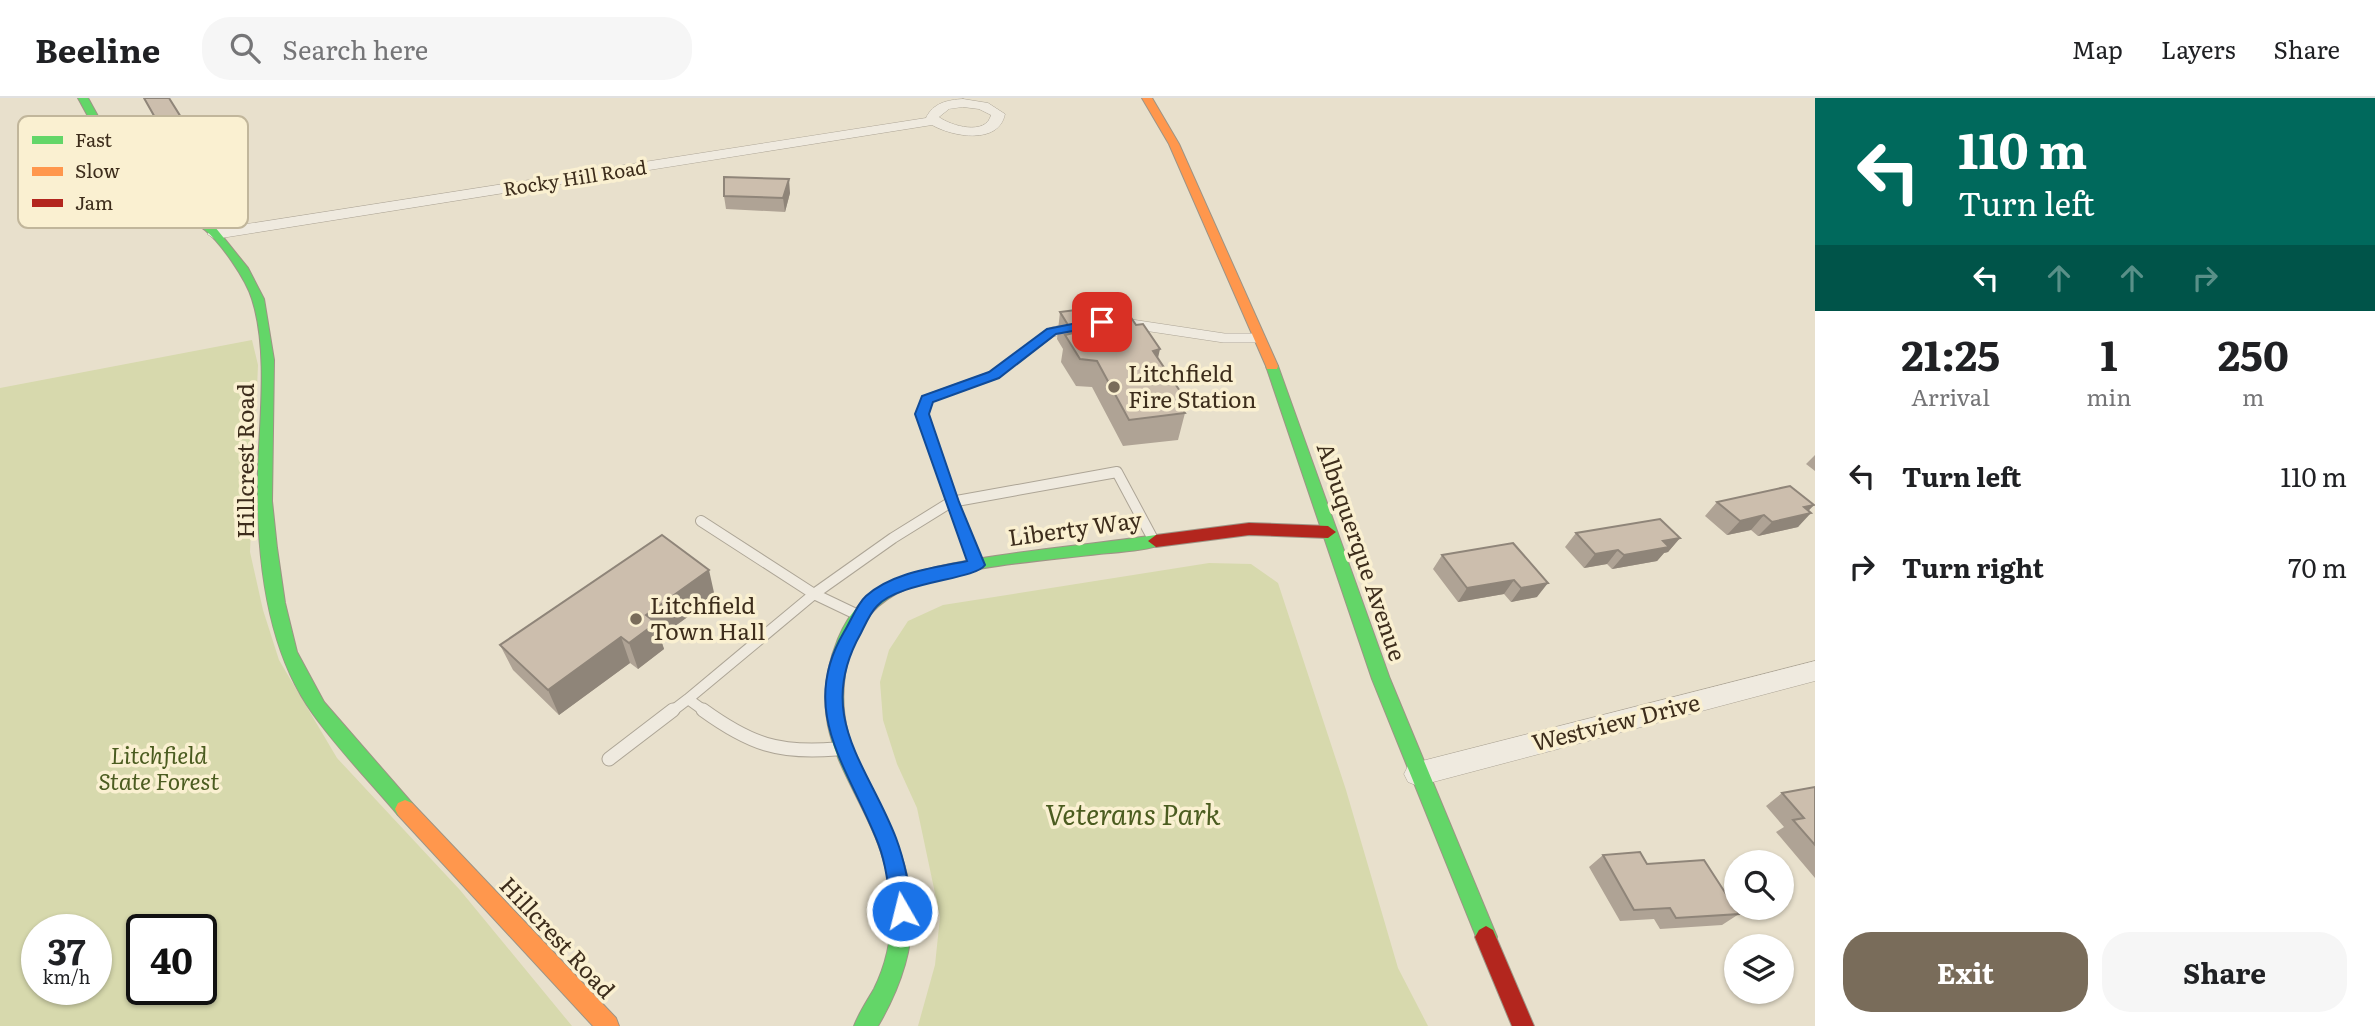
<!DOCTYPE html>
<html lang="en">
<head>
<meta charset="utf-8">
<style>
  :root { --surface:#fff; --page:#f6f6f6; --text:#202124; --muted:#757577; --line:#e0e0e0; --accent:#796c5a }
  body { margin:0; font-family:Literata,serif; background:var(--page); color:var(--text); height:100vh; display:flex; flex-direction:column; font-size:26px; white-space:nowrap }
  * { box-sizing:border-box; margin:0 }
  p { font-size:23px; color:var(--muted) }
  .icon { flex:none; width:38px; height:38px; fill:none; stroke:currentColor; stroke-width:2; stroke-linecap:round; stroke-linejoin:round }
  .map { position:relative; flex:1; overflow:hidden }
  .details { display:flex; flex-direction:column; background:var(--surface); width:560px }
  .details>* { flex:none }
  .banner { background:#00695c; color:#fff; overflow:hidden }
  .buttons { position:absolute; left:1724px; top:752px; display:grid; gap:14px }
  .buttons a { display:grid; place-items:center; width:70px; height:70px; border-radius:50%; background:var(--surface); box-shadow:0 2px 5px #0004; font-size:35px }
  .speed { position:absolute; left:21px; top:816px; display:flex; gap:14px; font-size:35px; font-weight:700; text-align:center }
  .speed>* { display:grid; place-content:center; width:91px; height:91px; border-radius:50%; background:var(--surface); box-shadow:0 2px 5px #0004; line-height:1 }
  .speed small { font-size:18px; font-weight:400 }
  .speed .limit { border:4px solid #111; border-radius:10px; background:#fff; color:#111 }
  .pin { position:absolute; display:grid; place-items:center; width:60px; height:60px; color:#fff; margin:-30px; border-radius:14px; box-shadow:0 4px 10px #0006 }
  .me { position:absolute; width:77px; margin:-38px; rotate:352deg; stroke-linejoin:round; filter:drop-shadow(0 0 5px #0008) }
  .turn { display:flex; align-items:center; gap:24px; height:147px; padding:0 28px; font-size:32px }
  .turn .icon { width:91px; height:91px; stroke-width:2.5 }
  .turn b { display:block; font-size:49px; line-height:60px }
  .lanes { display:flex; align-items:center; height:66px; padding:0 28px; background:#0003; justify-content:center; gap:35px; direction:ltr }
  .lanes .off { opacity:.35 }
  .eta { display:flex; justify-content:space-evenly; align-items:center; height:119px; text-align:center }
  .eta b { font-size:42px; font-weight:700; line-height:49px }
  .button { display:flex; gap:14px; margin-top:auto; padding:14px 28px }
  .button a { flex:1; height:80px; border-radius:28px; background:var(--accent); color:#fff; font-size:28px; font-weight:700; line-height:80px; text-align:center }
  .button a+a { background:var(--page); color:var(--text) }
  ul { padding:0; list-style:none }
  li { display:flex; align-items:center; gap:21px; height:91px; padding:0 28px }
  li div { flex:1 }
  li b { display:block; font-size:26px }
  li em { font-style:normal }
  header { display:flex; align-items:center; gap:42px; box-sizing:border-box; height:98px; padding:0 35px; background:var(--surface); border-bottom:2px solid var(--line) }
  header strong { font-size:33px }
  nav { display:flex; gap:38px; margin-inline-start:auto; font-size:24px }
  .search { width:490px; height:63px; background:var(--page); display:flex; align-items:center; gap:18px; box-sizing:border-box; padding:0 24px; border-radius:28px; color:var(--muted); font-size:26px }
  main { display:flex; flex:1; min-height:0 }
  .map>svg:first-child { display:block }
  .green { fill:#d7d9ad; fill-rule:evenodd }
  .lines { fill:none; stroke-linecap:round; stroke-linejoin:round }
  .lane-far2-casing { stroke:#ada596; stroke-width:10 }
  .lane-far1-casing { stroke:#ada596; stroke-width:12 }
  .lane-casing { stroke:#ada596; stroke-width:15 }
  .street-casing { stroke:#ada596; stroke-width:1 }
  .fast-casing { stroke:#9d9485; stroke-width:2 }
  .slow-casing { stroke:#9d9485; stroke-width:2 }
  .jam-casing { stroke:#9d9485; stroke-width:2 }
  .lane-far2 { stroke:#efeadf; stroke-width:9 }
  .lane-far1 { stroke:#efeadf; stroke-width:10 }
  .lane { stroke:#efeadf; stroke-width:13 }
  .street { fill:#efeadf; fill-rule:evenodd }
  .fast { fill:#63d668; fill-rule:evenodd }
  .slow { fill:#ff974d; fill-rule:evenodd }
  .jam { fill:#b3261e; fill-rule:evenodd }
  .wall { fill:#afa395 }
  .shaded-wall { fill:#8f8579 }
  .building { fill:#ccbead; stroke:#8f8579; stroke-width:2 }
  .route { fill:#1a73e8; stroke:#114b97; stroke-width:2 }
  .poi-dot { fill:#796c5a; stroke:#faf0d1; stroke-width:2.5 }
  .labels { text-anchor:middle; stroke-width:7; stroke-linejoin:round; paint-order:stroke }
  .far-street-label { font-size:19px; fill:#3d2d1c; stroke:#faf0d1 }
  .poi-label { font-size:23px; fill:#3d2d1c; stroke:#faf0d1; text-anchor:start }
  .street-label { font-size:23px; fill:#3d2d1c; stroke:#faf0d1 }
  .park-label { font-size:23px; font-style:italic; fill:#4b5c20; stroke:#faf0d1 }
  .near-park-label { font-size:28px; font-style:italic; fill:#4b5c20; stroke:#faf0d1 }
  .key { fill:#faf0d1; stroke:#c1b69b; stroke-width:2 }
  .key-label { font-size:19px; fill:#3d2d1c }
</style>
</head>
<body>
<header>
<strong>Beeline</strong>
<div class="search"><svg class="icon" aria-label="search" viewBox="0 0 24 24"><circle cx="10" cy="10" r="6"/><path d="M15 15l6 6"/></svg>Search here</div>
<nav><a>Map</a><a>Layers</a><a>Share</a></nav>
</header>
<main>
<div class="map">
<svg width="1815" height="928" viewBox="0 0 1815 928">
  <rect width="100%" height="100%" fill="#e8e0cc"/>
  <path class="green" d="M252,242L258,267L250,454L263,512L279,562L337,660L460,792L572,928H0V290ZM37,831H96V891H37ZM142,831H201V891H142Z
    M1209,465L1251,466L1278,485L1346,692L1398,870L1428,928H918L935,867L940,819L917,710L897,666L883,622L880,584L889,552L908,523L943,507Z"/>
  <g class="lines">
    <g class="lane-far2-casing">
      <path id="lane-far2" d="M1131,226L1224,240H1260
        M937,362L922,316L927,301L994,277L1052,234L1070,230"/>
    </g>
    <g class="lane-far1-casing">
      <path id="lane-far1" d="M937,361L976,466
        M701,423L814,496L893,440L951,404L1117,374L1154,443
        M671,614L688,601
        M706,614L688,601L814,496L858,517"/>
    </g>
    <g class="lane-casing">
      <path id="lane" d="M703,612C750,646 779,656 836,651
        M609,661L673,612"/>
    </g>
    <g class="street-casing">
      <path id="street" d="M963,1L988,5L1005,16C999,47 953,39 932,27L215,141L207,136L215,131L926,20C933,5 947,2 963,1ZM963,9L979,11L991,17C986,38 951,28 939,19L949,11Z
        M1815,563V583L1418,688L1408,684L1404,676L1408,668L1418,664Z"/>
    </g>
    <g class="fast-casing">
      <path id="fast" d="M78,0H88L105,31L137,75L215,129L248,170L264,201L274,262L272,403L277,450L285,505L297,554L324,604L412,705L415,711L412,717L405,720L398,717C370,684 338,651 313,616C264,548 256,452 258,371C260,318 268,251 252,201C246,181 221,145 205,132C181,113 152,100 130,80C109,61 92,25 78,0Z
        M1272,264L1278,268L1390,581L1497,839L1493,846L1486,850L1479,846L1372,581L1266,268Z
        M1156,437L1164,443L1161,447C1142,453 1119,454 1099,456C1041,463 958,468 906,491C878,503 860,523 851,551C819,652 895,699 910,792C918,840 902,887 878,928H854C859,915 867,903 874,891C889,861 894,826 890,792C877,695 794,648 838,541C849,514 867,494 895,482C921,471 949,466 977,461C1036,451 1096,446 1156,437Z"/>
    </g>
    <g class="slow-casing">
      <path id="slow" d="M1142,0H1152L1179,46L1278,268L1277,271H1267L1266,268L1169,46Z
        M405,702L412,705L616,920L619,928H593L398,717L395,711L398,705Z"/>
    </g>
    <g class="jam-casing">
      <path id="jam" d="M1249,425L1328,428L1336,434L1328,440L1249,437L1156,449L1148,443L1156,437Z
        M1486,828L1493,832L1534,928H1512L1475,839L1479,832Z"/>
    </g>
    <use href="#lane-far2" class="lane-far2"/>
    <use href="#lane-far1" class="lane-far1"/>
    <use href="#lane" class="lane"/>
    <use href="#street" class="street"/>
    <use href="#fast" class="fast"/>
    <use href="#slow" class="slow"/>
    <use href="#jam" class="jam"/>
  </g>
  <path class="wall" d="M790,95L785,114L726,111L724,98Z
    M1060,214L1158,260L1185,315L1178,342L1123,348L1092,289L1076,288L1061,264L1063,251L1057,241Z
    M1815,357V373L1806,366Z
    M1717,404L1814,407L1808,413L1798,429L1758,438L1751,432L1727,437L1705,418Z
    M1576,435L1680,440L1668,454L1664,455L1657,463L1612,471L1607,466L1584,470L1565,449Z
    M1513,445L1537,499L1511,504L1504,496L1458,504L1433,471L1442,457Z
    M715,499L660,539L664,551L638,571L630,565L559,617L513,572L500,547Z
    M1815,689V780L1776,734L1784,729L1766,708L1782,695Z
    M1603,757L1647,766L1739,816L1722,827L1660,831L1654,821L1620,823L1589,769Z"/>
  <path class="shaded-wall" d="M184,24L191,36L168,42L161,30Z
    M789,81L790,95L785,114L783,100Z
    M1160,251L1154,278L1153,253Z
    M1186,302L1182,316L1177,304Z
    M1814,407L1805,416L1811,415L1798,429L1758,438L1772,424L1804,409Z
    M1764,417L1751,432L1727,437L1740,423Z
    M1680,440L1668,454L1664,455L1657,463L1612,471L1624,457L1663,443Z
    M1618,452L1607,466L1584,470L1595,456Z
    M709,472L715,499L660,539L664,551L638,571L629,545L646,517Z
    M1514,482L1504,496L1458,504L1467,490Z
    M1548,485L1537,499L1511,504L1521,490Z
    M621,539L630,565L559,617L548,592Z"/>
  <path class="building" d="M144,0H169L184,24L161,30Z
    M724,79L789,81L783,100L724,98Z
    M1122,206L1136,227L1143,226L1160,251L1153,253L1186,302L1177,304L1185,315L1129,322L1097,263L1080,261L1065,237L1073,235L1060,214Z
    M1790,388L1814,407L1804,409L1811,415L1772,424L1764,417L1740,423L1717,404Z
    M1660,421L1680,440L1663,443L1669,449L1624,457L1618,452L1595,456L1576,435Z
    M662,437L709,472L646,517L656,525L629,545L621,539L548,592L500,547Z
    M1513,445L1548,485L1521,490L1514,482L1467,490L1442,457Z
    M1815,689V747L1793,722L1804,720L1782,695Z
    M1640,754L1647,766L1704,762L1739,816L1676,820L1670,810L1634,812L1603,757Z"/>
  <path class="route" d="M1102,220L1108,224L1106,227L1056,236L999,280L933,304L929,316L959,404L985,467C975,482 900,483 877,508C870,515 865,527 861,535C814,618 868,667 896,740C905,764 909,788 913,813L910,820L902,823L895,820L892,813C888,788 886,763 876,740C847,668 798,612 844,534C851,523 857,506 866,498C893,474 934,470 967,463L915,316L922,298L989,274L1047,231Z"/>
  <g class="poi-dot">
    <circle cx="1114" cy="289" r="7"/>
    <circle cx="636" cy="521" r="7"/>
  </g>
  <g class="labels">
    <g class="far-street-label">
      <text transform="translate(575 80) rotate(-9)" y="7">Rocky Hill Road</text>
    </g>
    <g class="poi-label">
      <text x="1128" y="284">Litchfield<tspan x="1128" dy="26">Fire Station</tspan></text>
      <text x="650" y="516">Litchfield<tspan x="650" dy="26">Town Hall</tspan></text>
    </g>
    <g class="street-label">
      <text transform="translate(246 363) rotate(-90)" y="8">Hillcrest Road</text>
      <text transform="translate(1075 431) rotate(-8)" y="8">Liberty Way</text>
      <text transform="translate(1361 454) rotate(71)" y="8">Albuquerque Avenue</text>
      <text transform="translate(1616 625) rotate(-14)" y="8">Westview Drive</text>
      <text transform="translate(557 840) rotate(47)" y="8">Hillcrest Road</text>
    </g>
    <g class="park-label">
      <text x="159" y="666">Litchfield<tspan x="159" dy="26">State Forest</tspan></text>
    </g>
    <g class="near-park-label">
      <text x="1133" y="727">Veterans Park</text>
    </g>
  </g>
  <rect x="18" y="18" width="230" height="112" rx="10" class="key"/>
  <rect x="32" y="38" width="31" height="8" fill="#63d668"/>
  <rect x="32" y="69" width="31" height="9" fill="#ff974d"/>
  <rect x="32" y="101" width="31" height="8" fill="#b3261e"/>
  <g class="key-label">
    <text x="75" y="49">Fast</text>
    <text x="75" y="80">Slow</text>
    <text x="75" y="112">Jam</text>
  </g>
</svg>
<div class="buttons">
<a><svg class="icon" aria-label="search" viewBox="0 0 24 24"><circle cx="10" cy="10" r="6"/><path d="M15 15l6 6"/></svg></a>
<a><svg class="icon" aria-label="layers" viewBox="0 0 24 24"><path d="M12 4l9 5-9 5-9-5zM3 14l9 5 9-5"/></svg></a>
</div>
<div class="speed"><div>37<small>km/h</small></div><div class="limit">40</div></div>
<div class="pin" style="left:1102px;top:224px;background:#d93025"><svg class="icon" aria-label="arrive" viewBox="0 0 24 24"><path d="M6 21V4h12l-3 4 3 4H6"/></svg></div>
<svg class="me" style="left:902px;top:813px" viewBox="-20 -20 40 40"><circle r="17" fill="#1a73e8" stroke="#fff" stroke-width="3"/><path d="M0-11L8 9 0 5-8 9z" fill="#fff"/></svg>
</div>
<section class="details">
<div class="banner">
<div class="turn"><svg class="icon" aria-label="left" viewBox="0 0 24 24"><path d="M17 20v-9H6M10 6l-5 5 5 5"/></svg><div><b>110 m</b>Turn left</div></div>
<div class="lanes"><svg class="icon" aria-label="left" viewBox="0 0 24 24"><path d="M17 20v-9H6M10 6l-5 5 5 5"/></svg><svg class="icon off" aria-label="ahead" viewBox="0 0 24 24"><path d="M12 20V5M6 11l6-6 6 6"/></svg><svg class="icon off" aria-label="ahead" viewBox="0 0 24 24"><path d="M12 20V5M6 11l6-6 6 6"/></svg><svg class="icon off" aria-label="right" viewBox="0 0 24 24"><path d="M7 20v-9h11M14 6l5 5-5 5"/></svg></div>
</div>
<div class="eta">
<div><b>21:25</b><p>Arrival</p></div>
<div><b>1</b><p>min</p></div>
<div><b>250</b><p>m</p></div>
</div>
<ul>
<li><svg class="icon" aria-label="left" viewBox="0 0 24 24"><path d="M17 20v-9H6M10 6l-5 5 5 5"/></svg><div><b>Turn left</b></div><em>110 m</em></li>
<li><svg class="icon" aria-label="right" viewBox="0 0 24 24"><path d="M7 20v-9h11M14 6l5 5-5 5"/></svg><div><b>Turn right</b></div><em>70 m</em></li>
</ul>
<div class="button"><a>Exit</a><a>Share</a></div>
</section>
</main>
</body>
</html>
